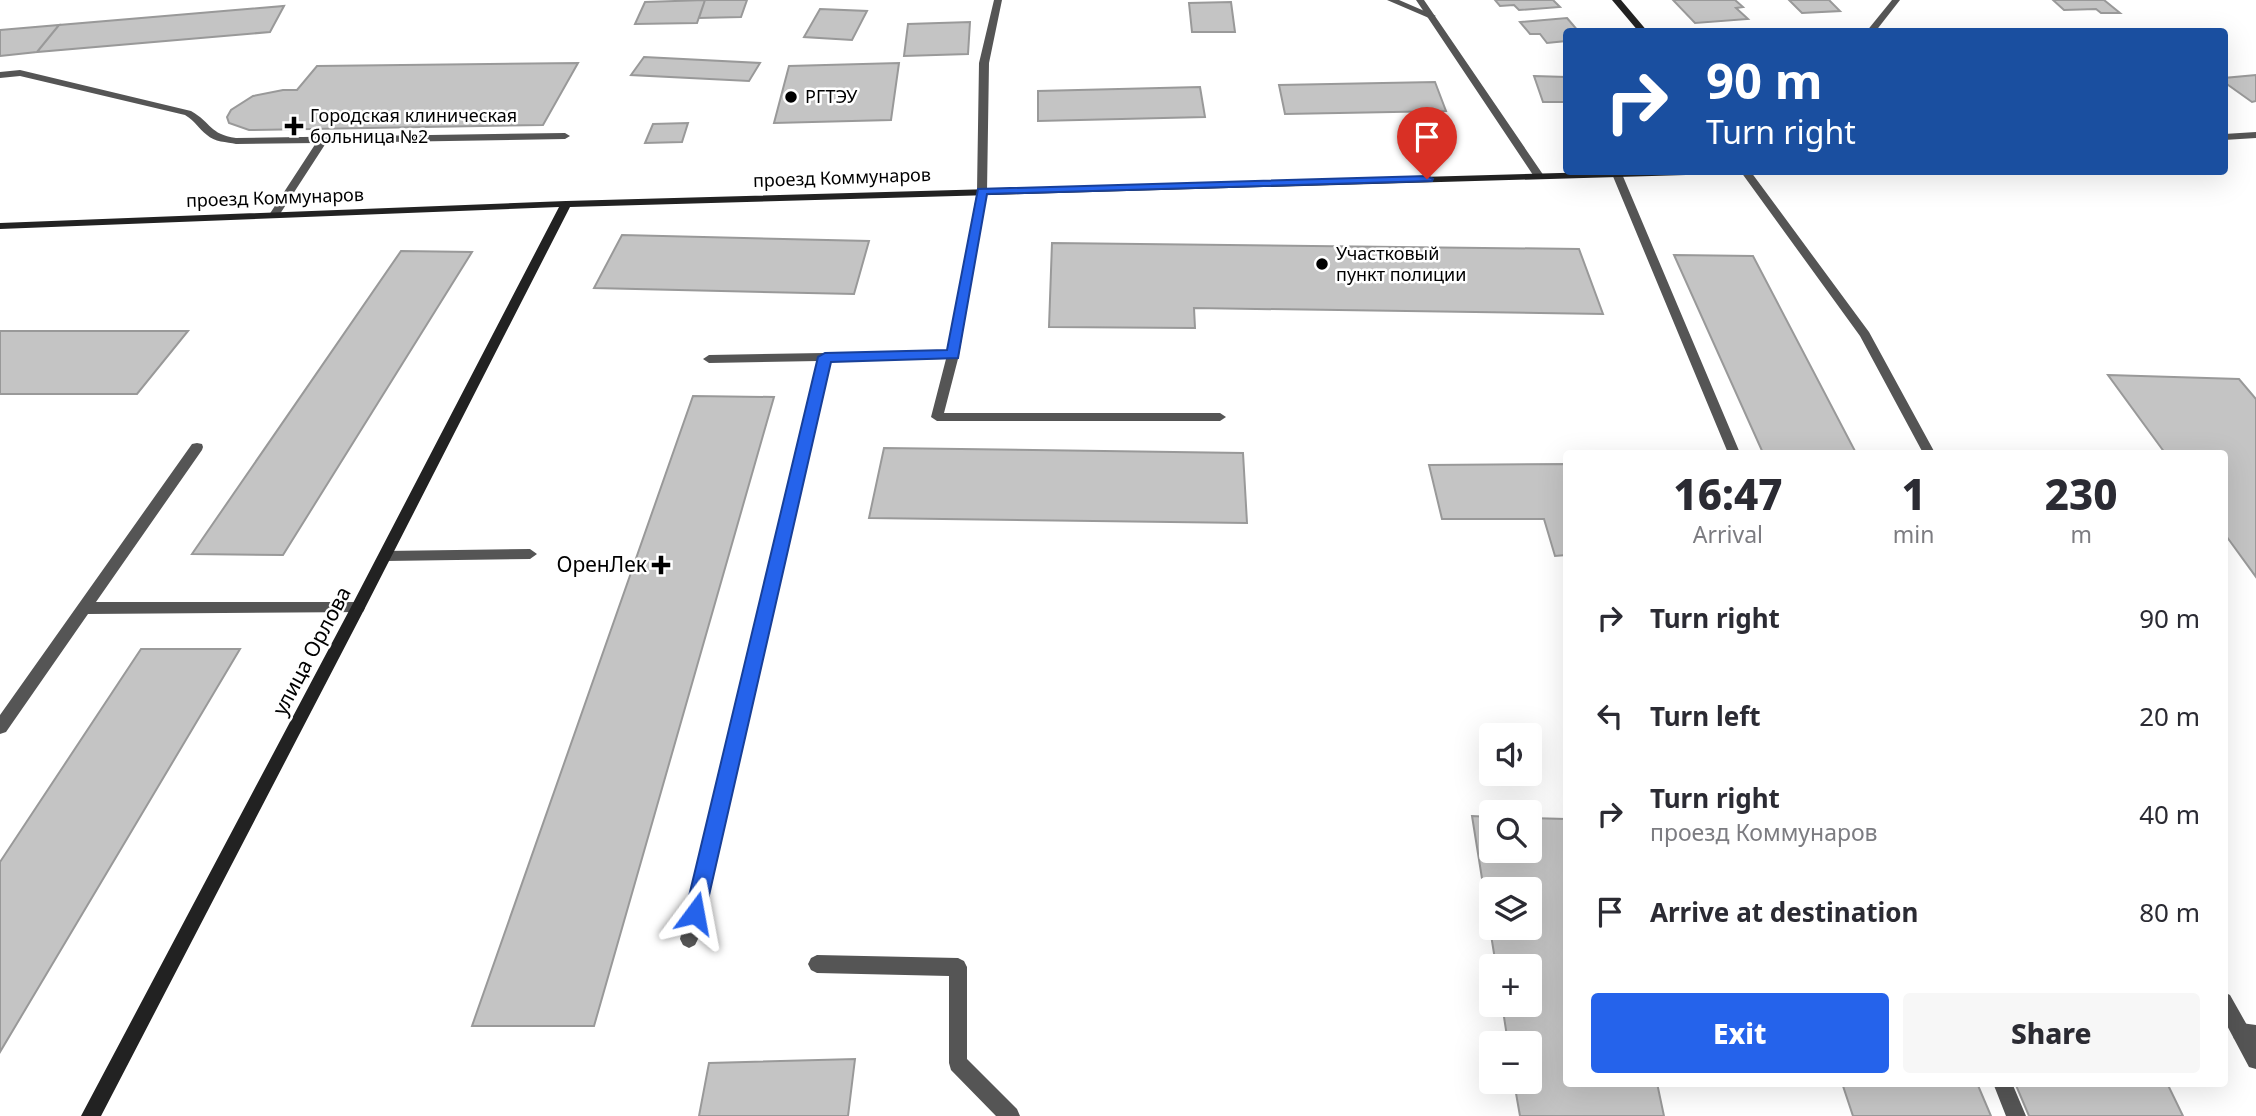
<!DOCTYPE html>
<html lang="en">
<head>
<meta charset="utf-8">
<style>
  :root { --surface:#fff; --page:#f7f7f7; --text:#2b2b33; --muted:#7c7c81; --accent:#2563eb }
  body { margin:0; font-family:"Noto Sans",sans-serif; background:var(--page); color:var(--text); height:100vh; display:flex; flex-direction:column; font-size:26px; white-space:nowrap }
  * { box-sizing:border-box; margin:0 }
  p { font-size:23px; color:var(--muted) }
  .icon { flex:none; width:38px; height:38px; fill:none; stroke:currentColor; stroke-width:2; stroke-linecap:round; stroke-linejoin:round }
  .map { position:relative; flex:1; overflow:hidden }
  .panel { position:absolute; left:1563px; top:450px; width:665px; height:637px; display:flex; flex-direction:column; background:var(--surface); border-radius:7px; box-shadow:0 7px 28px #0002 }
  .panel>* { flex:none }
  .top-card { position:absolute; left:1563px; top:28px; width:665px; height:147px; border-radius:7px; box-shadow:0 7px 28px #0002; background:#1a4fa0; color:#fff; overflow:hidden }
  .fabs { position:absolute; left:1479px; top:723px; display:grid; gap:14px }
  .fabs a { display:grid; place-items:center; width:63px; height:63px; border-radius:7px; background:var(--surface); box-shadow:0 7px 28px #0002; font-size:35px }
  .pin { position:absolute; display:grid; place-items:center; width:60px; height:60px; color:#fff; margin:-72px -30px; border-radius:50% 50% 50% 0; rotate:-45deg; box-shadow:0 0 7px #0007 }
  .pin .icon { rotate:45deg }
  .me { position:absolute; width:77px; margin:-38px; rotate:13deg; stroke-linejoin:round; filter:drop-shadow(0 0 5px #0008) }
  .turn { display:flex; align-items:center; gap:24px; height:147px; padding:0 28px; font-size:32px }
  .turn .icon { width:91px; height:91px; stroke-width:2.5 }
  .turn b { display:block; font-size:49px; line-height:60px }
  .eta { display:flex; justify-content:space-evenly; align-items:center; height:119px; text-align:center }
  .eta b { font-size:42px; font-weight:800; line-height:49px }
  .primary-button { display:flex; gap:14px; margin-top:auto; padding:14px 28px }
  .primary-button a { flex:1; height:80px; border-radius:7px; background:var(--accent); color:#fff; font-size:28px; font-weight:800; line-height:80px; text-align:center }
  .primary-button a+a { background:var(--page); color:var(--text) }
  ul { padding:0; list-style:none }
  li { display:flex; align-items:center; gap:21px; height:98px; padding:0 28px }
  li div { flex:1 }
  li b { display:block; font-size:26px }
  li em { font-style:normal }
  .map>svg:first-child { display:block }
  .building { fill:#c4c4c4; stroke:#999; stroke-width:2; fill-rule:evenodd }
  .lines { fill:none; stroke-linecap:round; stroke-linejoin:round }
  .lane { fill:#555; fill-rule:evenodd }
  .street { fill:#555; fill-rule:evenodd }
  .secondary { fill:#222; fill-rule:evenodd }
  .route { fill:#2563eb; stroke:#184099; stroke-width:2 }
  .poi-dot { fill:#000; stroke:#fff; stroke-width:2.5 }
  .labels { text-anchor:middle; stroke-width:5; stroke-linejoin:round; paint-order:stroke }
  .far-poi-label { font-size:18px; fill:#000; stroke:#fff; text-anchor:start }
  .far-street-label { font-size:18px; fill:#000; stroke:#fff }
  .poi-label { font-size:21px; fill:#000; stroke:#fff; text-anchor:end }
  .street-label { font-size:21px; fill:#000; stroke:#fff }
</style>
</head>
<body>
<div class="map">
<svg width="2256" height="1116" viewBox="0 0 2256 1116">
  <rect width="100%" height="100%" fill="#fff"/>
  <path class="building" d="M705,0L697,23L635,24L645,2Z
    M705,0H747L741,17L699,18Z
    M1495,0H1553L1560,7L1519,10L1514,5L1500,6Z
    M1673,0H1735L1743,7L1736,8L1748,19L1695,23Z
    M1789,0H1829L1840,11L1802,13Z
    M2053,0H2104L2120,13H2101L2096,9L2064,10Z
    M1231,2L1235,32H1192L1189,3Z
    M284,6L270,32L37,52L59,25Z
    M820,9L867,11L852,40L804,37Z
    M1567,18L1579,32H1566V41L1547,43L1540,34H1530L1520,22Z
    M970,22L968,54L904,56L908,24Z
    M59,25L37,52L0,56V30Z
    M644,57L760,63L749,81L631,75Z
    M578,63L543,125L249,130L229,123L227,117L231,110L253,96L283,90H297L317,66Z
    M899,63L891,120L774,123L789,66Z
    M2256,75V101L2252,102L2224,82V78Z
    M1534,76L1566,77V102H1543Z
    M1435,82L1446,111L1285,114L1279,85Z
    M1200,87L1205,117L1038,121V91Z
    M688,123L682,142L645,143L653,124Z
    M622,235L869,241L854,294L594,288Z
    M1052,243L1579,249L1603,314L1194,308L1195,328L1049,327Z
    M401,251L472,252L283,555L192,554Z
    M1674,255L1753,256L1856,453H1763Z
    M0,331H188L137,394H0Z
    M2108,375L2239,379L2256,399V577L2224,533V453H2165Z
    M693,396L774,397L594,1026H472Z
    M884,448L1243,453L1247,523L869,518Z
    M1566,464V555L1555,556L1544,519H1442L1429,465Z
    M141,649H240L0,1052V862Z
    M1472,816L1491,817V850H1530V818L1566,819V1083H1657L1664,1116H1520L1514,1082H1530V1043H1508L1502,1004H1530V966H1496ZM1491,889H1530V928H1491Z
    M855,1059L848,1116H699L709,1063Z
    M1842,1083H1977L1991,1116H1853Z
    M2015,1083H2167L2183,1116H2029Z"/>
  <g class="lines">
    <path class="lane" d="M994,0H1002L989,63L987,191L959,355L944,413H1220L1226,417L1220,421H937L931,417L946,359L830,361L698,939L695,945L689,948L683,945L680,939L818,361L709,363L703,359L709,355L948,351L977,191L979,63Z
      M1387,0H1399L1436,16L1429,18Z
      M20,70L191,111C212,123 209,134 236,138L565,133L570,136L565,139L326,143L278,217L274,218L269,215L316,143L236,144C227,142 214,142 207,135C198,128 196,122 185,115L20,76L0,78V72Z
      M1613,172L1622,174L1740,453H1728L1612,174Z
      M197,443L202,444L203,447L202,450L96,602H358L363,604L365,608L363,612L88,614L6,732L0,734V715L192,444Z
      M530,549L537,554L530,559L385,561L378,556L385,551Z
      M817,955L958,958L964,961L967,967V1059L1017,1109L1020,1116H996L951,1070L949,1063V976L817,973L811,970L808,964L811,958Z
      M2241,1023L2256,1025V1043L2234,1039L2232,1032L2234,1025Z
      M1993,1083H2012L2026,1116H2006Z"/>
    <path class="street" d="M1416,0H1424L1544,176L1543,178H1535Z
      M1892,0H1900L1875,32H1866Z
      M2256,132V138L2224,140V134Z
      M1741,172H1751L1869,332L1935,453H1923L1860,336Z
      M2224,992L2230,995L2256,1041V1069L2249,1067L2224,1020Z"/>
    <path class="secondary" d="M1612,0H1621L1648,32H1639Z
      M1596,172H1691L1686,175L570,207L365,608L101,1116H81L351,607L559,207L0,229V223L566,201Z"/>
  </g>
  <path class="route" d="M1427,176L1433,179L1432,181L987,194L958,358L831,362L705,913L702,919L695,922L688,919L685,913L818,357L825,353L947,350L978,189Z"/>
  <g class="poi-dot">
    <circle cx="791" cy="97" r="7"/>
    <path d="M290.5 115.5h7v7h7v7h-7v7h-7v-7h-7v-7h7z"/>
    <circle cx="1322" cy="264" r="7"/>
    <path d="M657.5 554.5h7v7h7v7h-7v7h-7v-7h-7v-7h7z"/>
  </g>
  <g class="labels">
    <g class="far-poi-label">
      <text x="805" y="103">РГТЭУ</text>
      <text x="310" y="122">Городская клиническая<tspan x="310" dy="21">больница №2</tspan></text>
      <text x="1336" y="260">Участковый<tspan x="1336" dy="21">пункт полиции</tspan></text>
    </g>
    <g class="far-street-label">
      <text transform="translate(842 178) rotate(-2)" y="6">проезд Коммунаров</text>
      <text transform="translate(275 198) rotate(-2)" y="6">проезд Коммунаров</text>
    </g>
    <g class="poi-label">
      <text x="647" y="572">ОренЛек</text>
    </g>
    <g class="street-label">
      <text transform="translate(312 651) rotate(-62)" y="7">улица Орлова</text>
    </g>
  </g>
</svg>
<div class="fabs">
<a><svg class="icon" aria-label="sound" viewBox="0 0 24 24"><path d="M4 9h4l5-4v14l-5-4H4zM17 9q2 3 0 6"/></svg></a>
<a><svg class="icon" aria-label="search" viewBox="0 0 24 24"><circle cx="10" cy="10" r="6"/><path d="M15 15l6 6"/></svg></a>
<a><svg class="icon" aria-label="layers" viewBox="0 0 24 24"><path d="M12 4l9 5-9 5-9-5zM3 14l9 5 9-5"/></svg></a>
<a>+</a>
<a>−</a>
</div>
<div class="pin" style="left:1427px;top:179px;background:#d93025"><svg class="icon" aria-label="arrive" viewBox="0 0 24 24"><path d="M6 21V4h12l-3 4 3 4H6"/></svg></div>
<svg class="me" style="left:695px;top:913px" viewBox="-20 -20 40 40"><path d="M0-17L14 15 0 8-14 15z" fill="#2563eb" stroke="#fff" stroke-width="4"/></svg>
<div class="top-card">
<div class="turn"><svg class="icon" aria-label="right" viewBox="0 0 24 24"><path d="M7 20v-9h11M14 6l5 5-5 5"/></svg><div><b>90 m</b>Turn right</div></div>
</div>
<section class="panel">
<div class="eta">
<div><b>16:47</b><p>Arrival</p></div>
<div><b>1</b><p>min</p></div>
<div><b>230</b><p>m</p></div>
</div>
<ul>
<li><svg class="icon" aria-label="right" viewBox="0 0 24 24"><path d="M7 20v-9h11M14 6l5 5-5 5"/></svg><div><b>Turn right</b></div><em>90 m</em></li>
<li><svg class="icon" aria-label="left" viewBox="0 0 24 24"><path d="M17 20v-9H6M10 6l-5 5 5 5"/></svg><div><b>Turn left</b></div><em>20 m</em></li>
<li><svg class="icon" aria-label="right" viewBox="0 0 24 24"><path d="M7 20v-9h11M14 6l5 5-5 5"/></svg><div><b>Turn right</b><p>проезд Коммунаров</p></div><em>40 m</em></li>
<li><svg class="icon" aria-label="arrive" viewBox="0 0 24 24"><path d="M6 21V4h12l-3 4 3 4H6"/></svg><div><b>Arrive at destination</b></div><em>80 m</em></li>
</ul>
<div class="primary-button"><a>Exit</a><a>Share</a></div>
</section>
</div>
</body>
</html>
